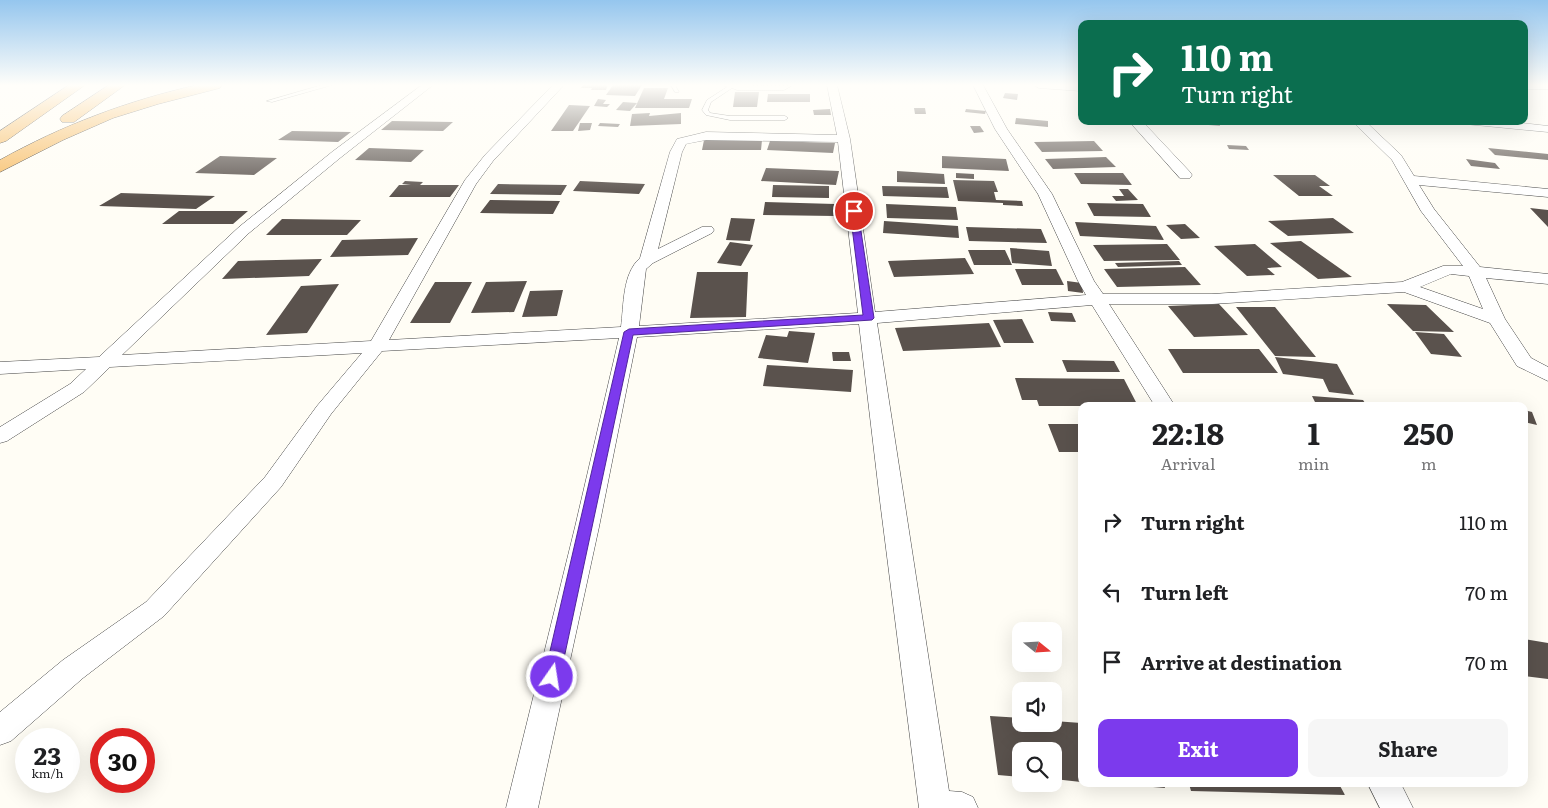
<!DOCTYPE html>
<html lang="en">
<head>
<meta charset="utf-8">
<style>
  :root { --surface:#fff; --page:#f6f6f6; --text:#202124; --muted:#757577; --accent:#7c3aed }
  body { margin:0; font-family:Literata,serif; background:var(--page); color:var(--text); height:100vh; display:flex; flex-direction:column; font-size:19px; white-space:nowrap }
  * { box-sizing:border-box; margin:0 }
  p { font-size:16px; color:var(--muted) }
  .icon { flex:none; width:28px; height:28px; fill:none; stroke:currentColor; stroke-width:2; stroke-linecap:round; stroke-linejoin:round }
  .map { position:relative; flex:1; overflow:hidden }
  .sheet { position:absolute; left:1078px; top:402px; width:450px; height:385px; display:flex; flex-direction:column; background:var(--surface); border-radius:10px; box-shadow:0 5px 20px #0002 }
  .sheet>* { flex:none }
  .hud { position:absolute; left:1078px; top:20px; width:450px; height:105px; border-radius:10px; box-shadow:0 5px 20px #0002; background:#0b6e4f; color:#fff; overflow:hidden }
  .needle { width:32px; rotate:108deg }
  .buttons { position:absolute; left:1012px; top:622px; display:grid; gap:10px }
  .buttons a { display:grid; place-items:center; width:50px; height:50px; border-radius:10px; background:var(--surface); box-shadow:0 5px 20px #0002; font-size:25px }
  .speed { position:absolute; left:15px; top:728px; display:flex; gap:10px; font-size:25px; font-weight:700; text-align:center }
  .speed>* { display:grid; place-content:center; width:65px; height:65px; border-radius:50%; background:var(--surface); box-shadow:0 5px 20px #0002; line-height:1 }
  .speed small { font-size:12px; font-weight:400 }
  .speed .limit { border:8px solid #d22; background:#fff; color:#111 }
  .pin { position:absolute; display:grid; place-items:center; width:42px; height:42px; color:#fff; margin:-21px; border:2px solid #fff; border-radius:50%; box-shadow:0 1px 5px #0007 }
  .me { position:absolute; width:55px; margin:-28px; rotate:13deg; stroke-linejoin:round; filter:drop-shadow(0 0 4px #0008) }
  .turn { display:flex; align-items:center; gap:18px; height:105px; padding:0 20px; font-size:22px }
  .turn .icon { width:65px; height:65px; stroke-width:2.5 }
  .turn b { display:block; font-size:35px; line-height:42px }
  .eta { display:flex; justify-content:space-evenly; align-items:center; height:85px; text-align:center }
  .eta b { font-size:30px; font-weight:700; line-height:35px }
  .cta { display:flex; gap:10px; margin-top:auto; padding:10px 20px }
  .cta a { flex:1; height:58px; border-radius:10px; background:var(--accent); color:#fff; font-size:20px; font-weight:700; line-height:58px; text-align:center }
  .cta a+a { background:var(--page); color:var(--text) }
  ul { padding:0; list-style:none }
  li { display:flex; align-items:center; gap:15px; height:70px; padding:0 20px }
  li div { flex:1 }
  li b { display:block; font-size:19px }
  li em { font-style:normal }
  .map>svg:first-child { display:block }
  .building { fill:#5a524d }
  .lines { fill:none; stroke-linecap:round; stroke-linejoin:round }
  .service-casing { stroke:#444; stroke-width:1 }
  .minor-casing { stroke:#444; stroke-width:1 }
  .trunk-casing { stroke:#222; stroke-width:1 }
  .service { fill:#fff; fill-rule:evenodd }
  .minor { fill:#fff; fill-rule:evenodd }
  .trunk { fill:#f7bc64; fill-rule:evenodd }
  .route { fill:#7c3aed; stroke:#51269a }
</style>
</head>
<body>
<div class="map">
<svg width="1548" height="808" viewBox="0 0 1548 808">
  <rect width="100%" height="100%" fill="#fffdf5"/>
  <path class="building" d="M583,85H608L606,90H591L592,88H581Z
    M613,85H642L635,96L606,95Z
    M644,88H668L664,99H692L689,108H635Z
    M735,92H759L757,107H733Z
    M1005,93L1018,94L1017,100L1003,98Z
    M768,94H810V102H767Z
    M598,99L606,100L603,104H610L607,107L594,106Z
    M623,102L637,103L630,111L616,110Z
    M569,105L590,106L573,131H551Z
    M914,108H925L926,114H915Z
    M830,109L831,115H814L813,110Z
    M966,109L986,111L985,114L965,112Z
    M650,113L649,116L681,113V124L630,126L632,114Z
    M1016,118L1048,121V127L1015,124Z
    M392,121L453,122L443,131L381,130Z
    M1186,121H1219L1220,126L1186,123Z
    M580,123H592L590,130L578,131Z
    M600,123L620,124L618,127L598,126Z
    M970,126H980L984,132L974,133Z
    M292,131L351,132L338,142L278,140Z
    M704,140H762L761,150H702Z
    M770,141L835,143L833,153L767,150Z
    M1094,141L1103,151L1042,152L1034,142Z
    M1227,145L1246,146L1249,150L1229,149Z
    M369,148L424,150L411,162L355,160Z
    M1488,148L1548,154V160L1495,155Z
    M220,156L277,158L254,175L195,173Z
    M942,156L1006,159L1009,171L942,168Z
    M1106,157L1116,167L1053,169L1045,159Z
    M1466,159L1495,163L1500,169L1471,166Z
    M766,168L839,171L836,185L761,181Z
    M897,171L944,174L945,184L897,182Z
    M956,173L974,174V179L956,178Z
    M1074,173H1123L1132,185L1081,184Z
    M1273,175H1315L1330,186H1319L1333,196H1299Z
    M953,180L994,181L998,192H994L996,200L1022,201L1023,206L1003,205V203L958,201Z
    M405,181L423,182L420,185H459L450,197H389L399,185H411L402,184Z
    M580,181L645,184L639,194L573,191Z
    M498,184L567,185L561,195L490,194Z
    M773,185L829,186V198L772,197Z
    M882,186L947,187L949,198L883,196Z
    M1119,189H1128L1138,200L1116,201L1112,196H1124Z
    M121,193L215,196L196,209L99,206Z
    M490,200L560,201L553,214L480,213Z
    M765,202L835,204V216L763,215Z
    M1087,203L1143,204L1151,217L1094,216Z
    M886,204L956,207L958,220L887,218Z
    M1530,208L1548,210V227Z
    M179,211H248L233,224H162Z
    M731,218L755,219L750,241L726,240Z
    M1333,218L1354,233L1288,236L1268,221Z
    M282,219L361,220L347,235H266Z
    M884,221L958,226L959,238L883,233Z
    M1075,222L1156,226L1164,240L1080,236Z
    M1185,224L1200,238L1181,239L1166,225Z
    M966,227L1041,229L1047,243L969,241Z
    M418,238L408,255L330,257L342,240Z
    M1301,241L1352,277L1318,279L1270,243Z
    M730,242L753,245L741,266L717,263Z
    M1167,244L1180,260L1104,261L1093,245Z
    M1255,244L1282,267L1267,268L1275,275L1247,276L1214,246Z
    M1010,248L1049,251L1052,266L1012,263Z
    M968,250H1005L1012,265H974Z
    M965,258L974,274L894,277L888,261Z
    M322,259L309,276L222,279L238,261Z
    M1179,261L1182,265L1118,267L1115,263Z
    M1185,267L1201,285L1117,287L1104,269Z
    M1015,269H1056L1064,285H1022Z
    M697,272H748L746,317L690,318Z
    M527,281L514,312L471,313L486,282Z
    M1067,281L1082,283L1083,293L1068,291Z
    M435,282H472L450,323H410Z
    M339,284L307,333L266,335L301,286Z
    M563,290L557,316L522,317L530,291Z
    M1219,304L1248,335L1194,337L1168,306Z
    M1387,304L1426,305L1454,332L1413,331Z
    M1236,307H1275L1316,357L1275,356Z
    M1048,312L1072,313L1076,322L1051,321Z
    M1022,319L1034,343H1004L993,320Z
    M989,323L1001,347L903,351L895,328Z
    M789,331L815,333L808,363L758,358L766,335L787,337Z
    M1415,332L1444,334L1462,357L1431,354Z
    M1168,349H1259L1278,373H1183Z
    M832,352H849L851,361H833Z
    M1275,357L1337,364L1354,395L1329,392L1323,379L1283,374Z
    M1062,360L1114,361L1120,372H1067Z
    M767,365L853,370L851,392L763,386Z
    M1015,378L1124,379L1138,406H1039L1037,400H1022Z
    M1312,396L1363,400L1367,406H1317Z
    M1524,410L1532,412L1537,425L1524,422Z
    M1048,424H1081V452H1059Z
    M1524,639L1548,643V679L1524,676Z
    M990,716L1021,718V724H1054V721L1081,723V782L1054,779V751H1021V777L998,775Z
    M1129,784H1164L1165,788L1129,785Z
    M1189,784H1339L1345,795L1191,791Z"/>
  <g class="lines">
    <g class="service-casing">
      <path id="service" d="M322,85H332L272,102L267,101Z
        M671,85H675L679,92H675Z
        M723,85L783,86L793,85L784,90H737L732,88L711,102L708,110L710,113L730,116H785L788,118L785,120H730L706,115L702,110L707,100L727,87Z"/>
    </g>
    <g class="minor-casing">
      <path id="minor" d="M422,85H433L340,158L249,233L122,355L371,341L465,180L485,155L553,85H564L493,161L476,184L389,340L621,327C624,305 622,274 640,258L670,152L677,139L706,132L837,135L827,85H837L850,139L875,312L1086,295L1078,281L1038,194L995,129L973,85H983L1007,129L1052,194L1094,281L1103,294H1212L1402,282L1443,266H1463L1421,211L1392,160L1352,121H1365L1401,155L1414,176L1548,189V197L1419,185L1434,209L1480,267L1548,274V284L1486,278L1505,319L1531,358L1548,367V381L1517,366L1490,323L1404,292L1212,304H1109L1175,406H1155L1092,305L877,323L949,791L962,792L973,797L978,808H919L880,501L859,324L637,337L599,527L538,808H506L575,527L619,338L382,351L331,414L281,487L164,616L83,678L11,741L0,745V712L63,660L146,602L265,477L317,406L362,353L110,367L84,392L7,441L0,443V427L70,384L86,369L0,374V362L99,357L239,227L332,152ZM706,140L838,142L858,313L639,326L646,269L653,263L712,233L714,230L712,227H702L658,249L682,152L686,144ZM1451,274L1469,276L1483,309L1420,287Z
        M1034,85H1081V91L1039,88Z
        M1524,85H1548V89H1524Z
        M1129,121H1142L1190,172L1192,175L1190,178H1180Z
        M1459,121H1503L1548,126V132L1465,124Z
        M1368,784H1401L1413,808H1380Z"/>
    </g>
    <g class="trunk-casing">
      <path id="trunk" d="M69,85H85L6,141L0,143V131Z
        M109,85H125L74,122H62L60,119L62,116Z
        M197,85H222L220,88L158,104L113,118L63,140L0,172V160C63,125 127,101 197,85Z"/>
    </g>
    <use href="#service" class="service"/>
    <use href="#minor" class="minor"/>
    <use href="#trunk" class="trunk"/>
  </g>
  <linearGradient id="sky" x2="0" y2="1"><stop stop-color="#95c6ee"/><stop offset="0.43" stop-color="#fffefa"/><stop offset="1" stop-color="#fffefa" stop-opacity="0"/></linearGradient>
  <rect width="1548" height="198" fill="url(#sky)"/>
  <path class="route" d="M854,208L858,211L874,318L872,320L633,335L560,677L558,682L552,684L547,682L544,677L624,332L629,329L863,315L850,211Z"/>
</svg>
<div class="buttons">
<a><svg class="needle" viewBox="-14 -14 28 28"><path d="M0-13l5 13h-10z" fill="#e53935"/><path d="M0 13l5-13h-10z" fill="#757577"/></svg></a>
<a><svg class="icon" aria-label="sound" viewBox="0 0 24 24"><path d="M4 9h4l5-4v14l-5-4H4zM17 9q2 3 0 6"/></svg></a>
<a><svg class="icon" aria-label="search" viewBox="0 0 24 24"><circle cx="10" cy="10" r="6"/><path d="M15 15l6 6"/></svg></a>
</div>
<div class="speed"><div>23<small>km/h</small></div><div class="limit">30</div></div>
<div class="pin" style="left:854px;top:211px;background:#d93025"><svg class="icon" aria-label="arrive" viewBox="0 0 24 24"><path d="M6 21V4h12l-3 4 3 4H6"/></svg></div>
<svg class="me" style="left:552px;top:677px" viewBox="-20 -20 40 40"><circle r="17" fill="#7c3aed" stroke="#fff" stroke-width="3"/><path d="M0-11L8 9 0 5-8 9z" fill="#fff"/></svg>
<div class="hud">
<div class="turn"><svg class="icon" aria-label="right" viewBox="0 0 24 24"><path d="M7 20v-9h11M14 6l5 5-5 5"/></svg><div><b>110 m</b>Turn right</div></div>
</div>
<section class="sheet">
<div class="eta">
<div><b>22:18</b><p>Arrival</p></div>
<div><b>1</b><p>min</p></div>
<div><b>250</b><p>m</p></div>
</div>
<ul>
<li><svg class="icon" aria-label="right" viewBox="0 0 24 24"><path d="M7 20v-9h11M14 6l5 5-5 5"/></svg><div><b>Turn right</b></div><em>110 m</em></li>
<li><svg class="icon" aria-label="left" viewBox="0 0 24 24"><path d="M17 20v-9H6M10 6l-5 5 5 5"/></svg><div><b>Turn left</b></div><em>70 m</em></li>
<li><svg class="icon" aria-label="arrive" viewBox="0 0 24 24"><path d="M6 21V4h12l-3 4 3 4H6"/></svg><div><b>Arrive at destination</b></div><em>70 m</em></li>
</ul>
<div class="cta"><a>Exit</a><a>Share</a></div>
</section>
</div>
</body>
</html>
